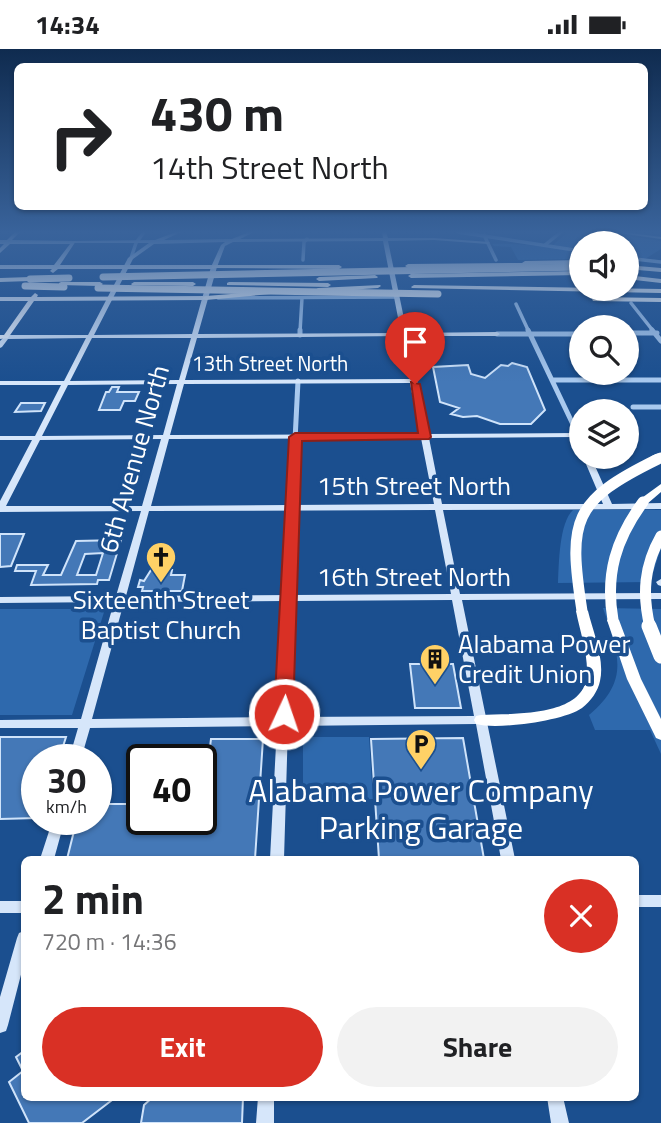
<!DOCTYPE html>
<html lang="en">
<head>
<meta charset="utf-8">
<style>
  :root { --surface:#fff; --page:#f2f2f2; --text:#202124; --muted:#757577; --accent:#d93025 }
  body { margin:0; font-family:"Titillium Web",sans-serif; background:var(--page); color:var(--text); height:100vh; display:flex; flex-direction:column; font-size:26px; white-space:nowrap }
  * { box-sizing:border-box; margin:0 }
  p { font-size:23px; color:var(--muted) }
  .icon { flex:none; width:38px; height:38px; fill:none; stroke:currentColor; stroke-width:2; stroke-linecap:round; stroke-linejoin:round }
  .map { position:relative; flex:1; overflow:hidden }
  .side { position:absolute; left:21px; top:807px; width:618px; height:245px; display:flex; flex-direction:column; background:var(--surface); border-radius:10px; box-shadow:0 2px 5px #0004 }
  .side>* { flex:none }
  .guide { position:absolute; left:14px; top:14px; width:634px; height:147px; border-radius:10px; box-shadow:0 2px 5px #0004; background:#fff; color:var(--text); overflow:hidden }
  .tools { position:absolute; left:569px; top:182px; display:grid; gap:14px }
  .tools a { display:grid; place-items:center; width:70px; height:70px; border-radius:50%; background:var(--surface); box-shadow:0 2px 5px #0004; font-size:35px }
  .speed { position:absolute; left:21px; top:695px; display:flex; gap:14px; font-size:35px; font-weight:700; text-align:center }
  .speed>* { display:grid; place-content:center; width:91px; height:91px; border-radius:50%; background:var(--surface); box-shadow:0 2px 5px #0004; line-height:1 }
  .speed small { font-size:18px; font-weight:400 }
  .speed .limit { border:4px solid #111; border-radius:10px; background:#fff; color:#111 }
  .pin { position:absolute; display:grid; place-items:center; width:60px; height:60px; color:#fff; margin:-72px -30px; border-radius:50% 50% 50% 0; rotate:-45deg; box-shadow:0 0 7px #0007 }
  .pin .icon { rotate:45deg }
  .me { position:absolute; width:77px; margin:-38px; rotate:3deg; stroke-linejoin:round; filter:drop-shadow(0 0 5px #0008) }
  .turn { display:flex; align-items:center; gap:24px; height:147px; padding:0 21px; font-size:32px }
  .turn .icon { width:91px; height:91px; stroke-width:2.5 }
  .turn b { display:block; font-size:49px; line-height:60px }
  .round { display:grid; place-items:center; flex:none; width:74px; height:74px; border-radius:37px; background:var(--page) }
  .headline { display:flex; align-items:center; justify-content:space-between; height:119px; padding:0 21px }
  h1 { font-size:42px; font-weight:700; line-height:52px }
  .primary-button { display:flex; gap:14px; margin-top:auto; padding:14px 21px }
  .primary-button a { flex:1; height:80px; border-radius:42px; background:var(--accent); color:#fff; font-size:28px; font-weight:700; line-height:80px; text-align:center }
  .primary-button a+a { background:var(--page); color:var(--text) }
  .status { display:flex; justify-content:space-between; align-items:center; height:49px; padding:0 35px; background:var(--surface); direction:ltr }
  .status svg { height:19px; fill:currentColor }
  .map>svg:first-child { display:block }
  .green { fill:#2e69ad }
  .building { fill:#4478b7; stroke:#cfe3fa; stroke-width:2; fill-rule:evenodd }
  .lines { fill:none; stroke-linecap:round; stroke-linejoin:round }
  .street-far2 { stroke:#a9c9ee; stroke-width:3.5 }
  .street-far1 { stroke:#a9c9ee; stroke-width:5 }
  .street { stroke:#a9c9ee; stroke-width:6 }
  .secondary { fill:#d6e6fa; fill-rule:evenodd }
  .primary { fill:#f0f6ff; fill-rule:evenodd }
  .highway { fill:#fff; fill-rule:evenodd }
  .highway-bridge-far3 { stroke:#fff; stroke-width:7 }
  .highway-bridge-far2 { stroke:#fff; stroke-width:9 }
  .highway-bridge-far1 { stroke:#fff; stroke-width:11 }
  .highway-bridge { stroke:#fff; stroke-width:15 }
  .route { fill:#d93025; stroke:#8d1f18; stroke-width:2 }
  .labels { text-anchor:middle; stroke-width:7; stroke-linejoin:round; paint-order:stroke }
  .far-street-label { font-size:21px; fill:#fff; stroke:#1b4f8f }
  .street-label { font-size:26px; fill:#fff; stroke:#1b4f8f }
  .poi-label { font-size:26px; fill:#fff; stroke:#1b4f8f }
  .near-poi-label { font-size:32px; fill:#fff; stroke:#1b4f8f }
</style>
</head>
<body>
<div class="status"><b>14:34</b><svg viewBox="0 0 49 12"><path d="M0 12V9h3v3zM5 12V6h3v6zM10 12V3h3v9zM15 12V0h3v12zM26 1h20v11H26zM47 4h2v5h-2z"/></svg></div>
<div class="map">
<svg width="661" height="1074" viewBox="0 0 661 1074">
  <rect width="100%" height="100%" fill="#1b4f8f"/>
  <path class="green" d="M568,183H601L661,192V200L645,210L627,207L626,194H581V200L553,196Z
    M492,195C522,194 551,198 581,203V210L518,211L511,198L494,197Z
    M573,461H661V499L650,533L558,534C559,515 559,474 573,461Z
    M603,559L661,560V705L650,681H595L589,666C631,631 618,604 603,559Z
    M0,560H105L72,666H0Z
    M303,688H369L373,750L303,752Z"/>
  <path class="building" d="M512,314L527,318L545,361L531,375H500L477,367L463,368L451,365L459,359L440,353L433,318L468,316L471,325L485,329L501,316L508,317Z
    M112,338H119L117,343H139L135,352H124L120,361H99L106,343H109Z
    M21,354H45L41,362L15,363Z
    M0,485H24L11,517L0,518Z
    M121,491L109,531H98L97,535L31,536L36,522H15L17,516H48L43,526H61L76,492ZM103,504L96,526H77L85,505Z
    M151,521H172L171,526H185L182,542H142L143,538H138L140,531L144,532Z
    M410,615H453L461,659H415Z
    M0,688H66L59,710H37V769L0,770Z
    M463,689L484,810H379L371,690Z
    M211,690H263L255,810H67L77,770H96V755H131L129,763H142V770H201Z
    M24,1002V1048H116L82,1074H29L9,1033L23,1022L16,1008Z
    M153,1048H243L242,1074H141L144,1056Z"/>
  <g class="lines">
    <path class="street-far2" d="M458,183L581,202
      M484,186L496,211
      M545,196L561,183
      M131,209L136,194L144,183
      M626,209L661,213
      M303,211L304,193L307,190
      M218,249L397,248
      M631,254L654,283
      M516,255L529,283
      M300,283L302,249"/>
    <path class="street-far1" d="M528,281L578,386
      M652,281L661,292
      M626,284H657
      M497,285H581
      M300,286V281
      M552,331H661
      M633,358H661
      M294,411L298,332"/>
    <path class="street" d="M288,550L294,410"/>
    <path class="secondary" d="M176,183H181L164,191L232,190L249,183H254L240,190L383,189L382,183H386L388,189H434L490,193L488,195L434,191L388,192L407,284L497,283L500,285L497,287H408L428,385L578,384L581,385V395H578L575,388L429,389L442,455H603L583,408H591L612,455L661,454V460L443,461L460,545L661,544V550L462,551L515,810H501L476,675L288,677L284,810H270L277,677L90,679L81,710H69L78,679H0V671L81,670L114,553L0,554V548L116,547L141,462L0,463V452L32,391H0V387H35L61,336H0V332H64L86,289L8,290L2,298L0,299V292L6,286H88L128,209L149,194H74L72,192L155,191ZM383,192L401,284L198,285L217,218L225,197L233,193ZM225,193L221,196L211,218L192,285L94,286L133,210L154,195ZM402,287L410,330L185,331L197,289ZM92,289H191L179,331L70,332ZM410,334L420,385L170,386L184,335ZM177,335L163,386L42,387L68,336ZM421,389L434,455L151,457L169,390ZM161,390L142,457H6L40,391ZM435,461L451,545L126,547L149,462ZM452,551L474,667L289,668L293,552ZM283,552L277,668L92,670L124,553Z
      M612,183H622L661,188V190Z
      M661,530V537L658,536L656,533Z
      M53,770H65L54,810H40Z
      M635,846H661V858H635Z
      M0,852H24V864H0Z
      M24,882V914L8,976L6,982L0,984V948L17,889L19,884Z
      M258,1048H274V1074H256Z
      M547,1048H563L569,1074H551Z"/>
    <path class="primary" d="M15,183H20L12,191L76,192L60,216H214L217,218L214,220H58L53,224L50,222L52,220H0V216H54L70,195H10L0,204V199L4,195H0V191H7Z
      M35,244L38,246L37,248L206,247L209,249L206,251L34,252L8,289L0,290V286H4L28,252H0V248H31Z"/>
    <path class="highway" d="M581,211V215L536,216L533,218L408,219L405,217L408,215L522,214L525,212Z
      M214,216H339L342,218L339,220L212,219V217Z
      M626,216L661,219V223L626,220Z
      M581,222V226L411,229L408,227L411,225Z
      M375,226L378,228L377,229L319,232L316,230L319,228Z
      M626,226L661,230V234L626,230Z
      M0,229L30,228L33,230L30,232L0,233Z
      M61,233H100L103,235L100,237L59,236V234Z
      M134,233H193L196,235L193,237L132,236L131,235Z
      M229,233L328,234L331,236L328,238L227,236V234Z
      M380,236L381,237L378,239L318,243L315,241L318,239Z
      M414,236L661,240V244L412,239L411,238Z
      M269,242L271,243V245L206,251L202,249L206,247Z
      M596,248L661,249V253L593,252L592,250Z
      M661,435V443L647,455H639L638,453L639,451Z
      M582,558L588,562C593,583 605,610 600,632C598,642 591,652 582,659C564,672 497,681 476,675L474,671L476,667L481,666C512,664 584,669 587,626C588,604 580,583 576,562Z
      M613,567L619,571L641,630L661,670V691L656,689L627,630L607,571Z"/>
    <path class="highway-bridge-far3" d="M103,228L581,218
      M30,230L69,229
      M25,237L64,238
      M98,239L438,245"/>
    <path class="highway-bridge-far2" d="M654,411L661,408"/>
    <path class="highway-bridge-far1" d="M582,562C568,471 572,452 658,410
      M613,571C605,525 616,490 643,453
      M650,578C642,545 644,517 661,487"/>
    <path class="highway-bridge" d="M649,577L661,607"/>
  </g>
  <linearGradient id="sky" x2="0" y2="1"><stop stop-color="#0f2b4f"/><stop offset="0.55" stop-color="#39639b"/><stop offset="1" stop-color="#39639b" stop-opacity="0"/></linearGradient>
  <rect width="661" height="333" fill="url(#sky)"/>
  <path class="route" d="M411,333L420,335L431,388L429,390L302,392L293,665L290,670H277L274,665L289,388L295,384H418Z"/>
  <defs>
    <g id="church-pin" transform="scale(1.575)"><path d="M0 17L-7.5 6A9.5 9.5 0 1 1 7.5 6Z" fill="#ffd166" stroke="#1b4f8f"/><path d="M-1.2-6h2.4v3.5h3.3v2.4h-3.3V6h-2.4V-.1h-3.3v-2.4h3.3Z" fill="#111"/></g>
    <g id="building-pin" transform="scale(1.575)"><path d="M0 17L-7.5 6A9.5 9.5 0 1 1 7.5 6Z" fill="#ffd166" stroke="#1b4f8f"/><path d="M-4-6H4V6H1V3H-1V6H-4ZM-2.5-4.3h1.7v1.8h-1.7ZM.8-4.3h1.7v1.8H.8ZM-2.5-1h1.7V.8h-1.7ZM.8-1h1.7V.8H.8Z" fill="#111"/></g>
    <g id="parking-pin" transform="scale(1.575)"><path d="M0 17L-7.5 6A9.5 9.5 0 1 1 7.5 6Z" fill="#ffd166" stroke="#1b4f8f"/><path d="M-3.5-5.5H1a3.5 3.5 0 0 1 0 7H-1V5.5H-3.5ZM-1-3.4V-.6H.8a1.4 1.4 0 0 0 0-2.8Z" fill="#111"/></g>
  </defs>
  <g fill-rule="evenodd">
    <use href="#church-pin" x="161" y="508"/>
    <use href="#building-pin" x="435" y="610"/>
    <use href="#parking-pin" x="421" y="695"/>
  </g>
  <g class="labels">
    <g class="far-street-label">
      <text x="270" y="322">13th Street North</text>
    </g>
    <g class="street-label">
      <text transform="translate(134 410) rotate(-74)" y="9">6th Avenue North</text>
      <text x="414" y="446">15th Street North</text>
      <text x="414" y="537">16th Street North</text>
    </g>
    <g class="poi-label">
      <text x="161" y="560">Sixteenth Street<tspan x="161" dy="30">Baptist Church</tspan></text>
      <text x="458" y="604" text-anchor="start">Alabama Power<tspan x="458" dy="30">Credit Union</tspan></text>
    </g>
    <g class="near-poi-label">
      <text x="421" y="753">Alabama Power Company<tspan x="421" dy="37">Parking Garage</tspan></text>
    </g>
  </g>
</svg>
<div class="tools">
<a><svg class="icon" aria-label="sound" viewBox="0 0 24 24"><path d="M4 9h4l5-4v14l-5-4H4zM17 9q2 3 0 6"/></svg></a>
<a><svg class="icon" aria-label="search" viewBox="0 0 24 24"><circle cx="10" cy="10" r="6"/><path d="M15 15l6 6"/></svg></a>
<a><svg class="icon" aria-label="layers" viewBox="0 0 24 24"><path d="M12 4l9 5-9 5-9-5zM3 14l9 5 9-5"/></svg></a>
</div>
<div class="speed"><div>30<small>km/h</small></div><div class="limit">40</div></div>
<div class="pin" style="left:415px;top:335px;background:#d93025"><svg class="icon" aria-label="arrive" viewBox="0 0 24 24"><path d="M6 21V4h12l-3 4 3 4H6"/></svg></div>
<svg class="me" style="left:284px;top:665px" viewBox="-20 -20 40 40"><circle r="17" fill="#d93025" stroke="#fff" stroke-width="3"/><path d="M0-11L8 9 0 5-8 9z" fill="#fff"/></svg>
<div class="guide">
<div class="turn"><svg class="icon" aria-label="right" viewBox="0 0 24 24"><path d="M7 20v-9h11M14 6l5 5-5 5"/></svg><div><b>430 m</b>14th Street North</div></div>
</div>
<section class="side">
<div class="headline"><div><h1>2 min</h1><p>720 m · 14:36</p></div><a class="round" style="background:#d93025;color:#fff"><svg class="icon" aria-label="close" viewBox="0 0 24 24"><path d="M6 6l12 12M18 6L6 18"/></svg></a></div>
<div class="primary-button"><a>Exit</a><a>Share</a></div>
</section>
</div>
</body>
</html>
